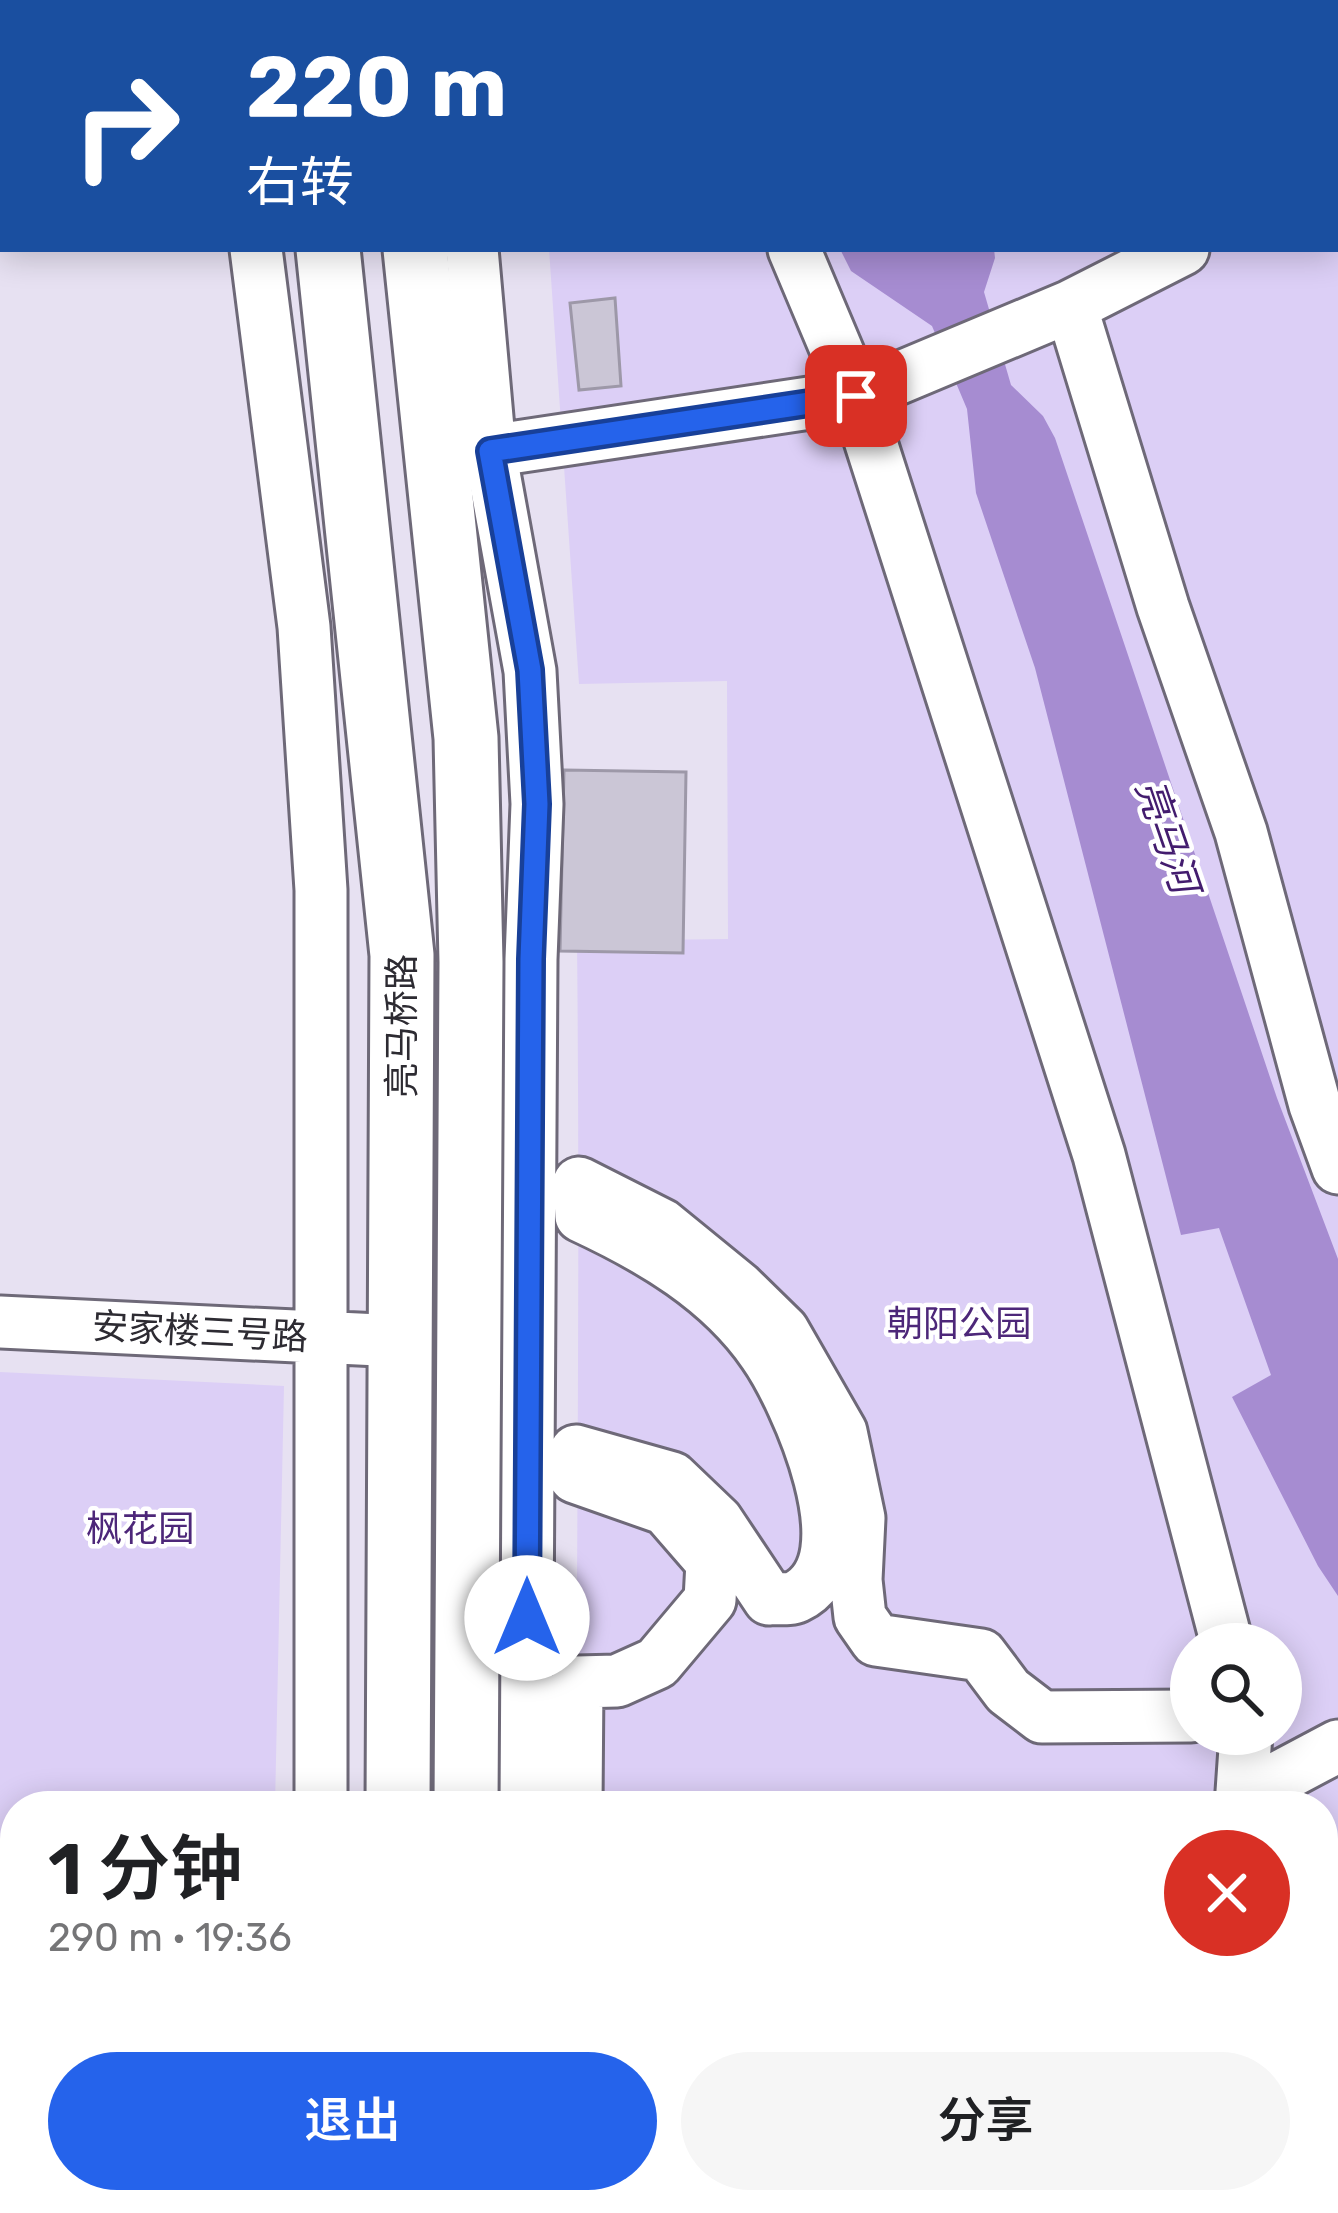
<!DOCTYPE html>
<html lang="zh">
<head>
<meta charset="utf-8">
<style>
  :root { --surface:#fff; --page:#f6f6f6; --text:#202124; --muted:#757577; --accent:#2563eb }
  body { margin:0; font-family:Rubik,"Noto Sans SC",sans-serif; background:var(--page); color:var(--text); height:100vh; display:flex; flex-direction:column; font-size:45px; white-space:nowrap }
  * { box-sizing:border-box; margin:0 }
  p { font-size:39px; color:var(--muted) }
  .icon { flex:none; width:66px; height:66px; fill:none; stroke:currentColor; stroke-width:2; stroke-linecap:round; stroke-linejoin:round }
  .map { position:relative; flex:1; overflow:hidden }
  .sheet { position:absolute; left:0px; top:1791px; width:1338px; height:423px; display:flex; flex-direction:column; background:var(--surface); border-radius:48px 48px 0 0; box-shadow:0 6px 30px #0003 }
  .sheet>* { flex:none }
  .banner { position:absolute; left:0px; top:0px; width:1338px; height:252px; box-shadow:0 6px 30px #0003; background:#1a4fa0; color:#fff; overflow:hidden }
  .fabs { position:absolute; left:1170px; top:1623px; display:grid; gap:24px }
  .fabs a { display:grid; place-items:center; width:132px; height:132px; border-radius:50%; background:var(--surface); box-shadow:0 6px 30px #0003; font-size:60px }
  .pin { position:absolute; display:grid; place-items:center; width:102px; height:102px; color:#fff; margin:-51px; border-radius:24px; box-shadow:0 6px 18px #0006 }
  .me { position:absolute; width:132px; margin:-66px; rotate:0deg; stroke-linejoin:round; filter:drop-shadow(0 0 9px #0008) }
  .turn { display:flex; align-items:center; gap:42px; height:252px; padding:0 48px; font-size:54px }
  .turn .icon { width:156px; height:156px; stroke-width:2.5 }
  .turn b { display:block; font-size:84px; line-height:102px }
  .round { display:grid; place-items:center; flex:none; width:126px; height:126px; border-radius:63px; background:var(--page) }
  .summary { display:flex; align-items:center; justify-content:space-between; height:204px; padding:0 48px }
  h1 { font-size:72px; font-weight:600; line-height:90px }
  .action { display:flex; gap:24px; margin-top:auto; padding:24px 48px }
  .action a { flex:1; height:138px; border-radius:72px; background:var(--accent); color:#fff; font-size:48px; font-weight:600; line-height:138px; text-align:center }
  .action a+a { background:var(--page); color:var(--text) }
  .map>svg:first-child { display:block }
  .green { fill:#dccff6; fill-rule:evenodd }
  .water { fill:#a68cd1 }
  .building { fill:#cbc6d6; stroke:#9d98a8; stroke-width:3 }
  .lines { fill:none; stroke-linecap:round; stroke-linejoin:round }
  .minor-casing { stroke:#6e6978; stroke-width:57 }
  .major-casing { stroke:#6e6978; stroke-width:69 }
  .minor { stroke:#fff; stroke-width:51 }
  .major { stroke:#fff; stroke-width:63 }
  .route-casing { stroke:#184099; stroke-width:30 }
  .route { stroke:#2563eb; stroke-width:21 }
  .labels { text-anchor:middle; stroke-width:9; stroke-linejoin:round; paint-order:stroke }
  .street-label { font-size:36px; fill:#2d2b32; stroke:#fff }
  .park-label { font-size:36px; fill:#4d2779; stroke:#fff }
  .water-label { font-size:39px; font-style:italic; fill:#431c6e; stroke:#fff }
</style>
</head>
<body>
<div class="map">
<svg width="1338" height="2213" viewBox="0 0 1338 2213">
  <rect width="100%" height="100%" fill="#e7e1f2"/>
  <path class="green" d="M528,0H1338V2213H573L572,2199H1323V1806H576C577,1518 580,1230 577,941L728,939L727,681L579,684L549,249H1335V3ZM1191,1644H1281V1734H1191Z
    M0,1372L284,1386L275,1806H15V2199H267V2213H0Z"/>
  <path class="water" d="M840,249H994L995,258L984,292L1011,385L1043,416L1055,438L1277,1098L1338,1259V1596L1318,1566L1232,1397L1271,1375L1219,1228L1181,1235L1035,668L976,493L967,409L932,326L851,271Z"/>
  <path class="building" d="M615,298L621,386L579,390L570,303Z
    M564,770L686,772L683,953L560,951Z"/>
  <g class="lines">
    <g class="minor-casing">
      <path id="minor" d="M224,0L225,3
        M450,0L451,3
        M691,0L692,3
        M1081,0L1087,3
        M1335,217H1338
        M256,249L304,627L321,890V1806
        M472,249L490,451L530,671L537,804L531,959L526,1806
        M794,249L856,396L1099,1155L1227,1644
        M1071,306L1163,607L1241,832L1315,1105L1338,1168
        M490,451L856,396L1071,306L1183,249
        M0,1322L400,1341
        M1242,1797L1338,1746
        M576,1806L577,1682L617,1681L657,1663L710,1600L712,1562L666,1509L575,1477L576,1451L672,1478L717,1521L769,1599C777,1598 790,1600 796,1597C870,1562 796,1398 764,1353C720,1289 650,1248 581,1216L579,1183L662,1225L738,1287L783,1331L841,1432L859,1518L856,1580L860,1617L876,1640L981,1655L1008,1691L1042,1717L1191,1716
        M1241,1806L1246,1734
        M1260,2199L1266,2213
        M318,2213L319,2199
        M524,2213V2199
        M573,2213L590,2199
        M622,2213L638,2199
        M757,2213L768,2199
        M800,2213L812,2199"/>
    </g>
    <g class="major-casing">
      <path id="major" d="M301,0V3
        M389,0L390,3
        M328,249L402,955L398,1806
        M415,249L466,738L471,962L466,1806
        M396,2213V2199
        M464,2213V2199"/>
    </g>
    <use href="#minor" class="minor"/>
    <use href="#major" class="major"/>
  </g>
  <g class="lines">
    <g class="route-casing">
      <path id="route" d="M527,1618L531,959L537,804L530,670L490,451L856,396"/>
    </g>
    <use href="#route" class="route"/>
  </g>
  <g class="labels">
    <g class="street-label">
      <text transform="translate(401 1026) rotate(-90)" y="13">亮马桥路</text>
      <text transform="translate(200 1331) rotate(3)" y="13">安家楼三号路</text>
    </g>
    <g class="park-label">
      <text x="959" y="1336">朝阳公园</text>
      <text x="140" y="1541">枫花园</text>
    </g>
    <g class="water-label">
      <text transform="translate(1168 836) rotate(71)" y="14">亮马河</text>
    </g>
  </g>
</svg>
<div class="fabs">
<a><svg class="icon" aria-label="search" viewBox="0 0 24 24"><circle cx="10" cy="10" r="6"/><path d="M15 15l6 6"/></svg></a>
</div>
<div class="pin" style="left:856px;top:396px;background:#d93025"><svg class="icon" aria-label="arrive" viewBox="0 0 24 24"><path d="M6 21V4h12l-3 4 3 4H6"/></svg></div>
<svg class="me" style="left:527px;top:1618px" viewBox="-20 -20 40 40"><circle r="19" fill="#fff"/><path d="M0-13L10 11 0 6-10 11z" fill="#2563eb"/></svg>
<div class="banner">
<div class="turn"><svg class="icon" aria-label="right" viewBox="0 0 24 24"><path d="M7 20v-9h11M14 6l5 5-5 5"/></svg><div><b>220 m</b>右转</div></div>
</div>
<section class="sheet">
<div class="summary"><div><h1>1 分钟</h1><p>290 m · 19:36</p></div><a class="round" style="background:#d93025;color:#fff"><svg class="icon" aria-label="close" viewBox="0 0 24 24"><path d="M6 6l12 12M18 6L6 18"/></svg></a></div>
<div class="action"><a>退出</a><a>分享</a></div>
</section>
</div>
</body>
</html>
